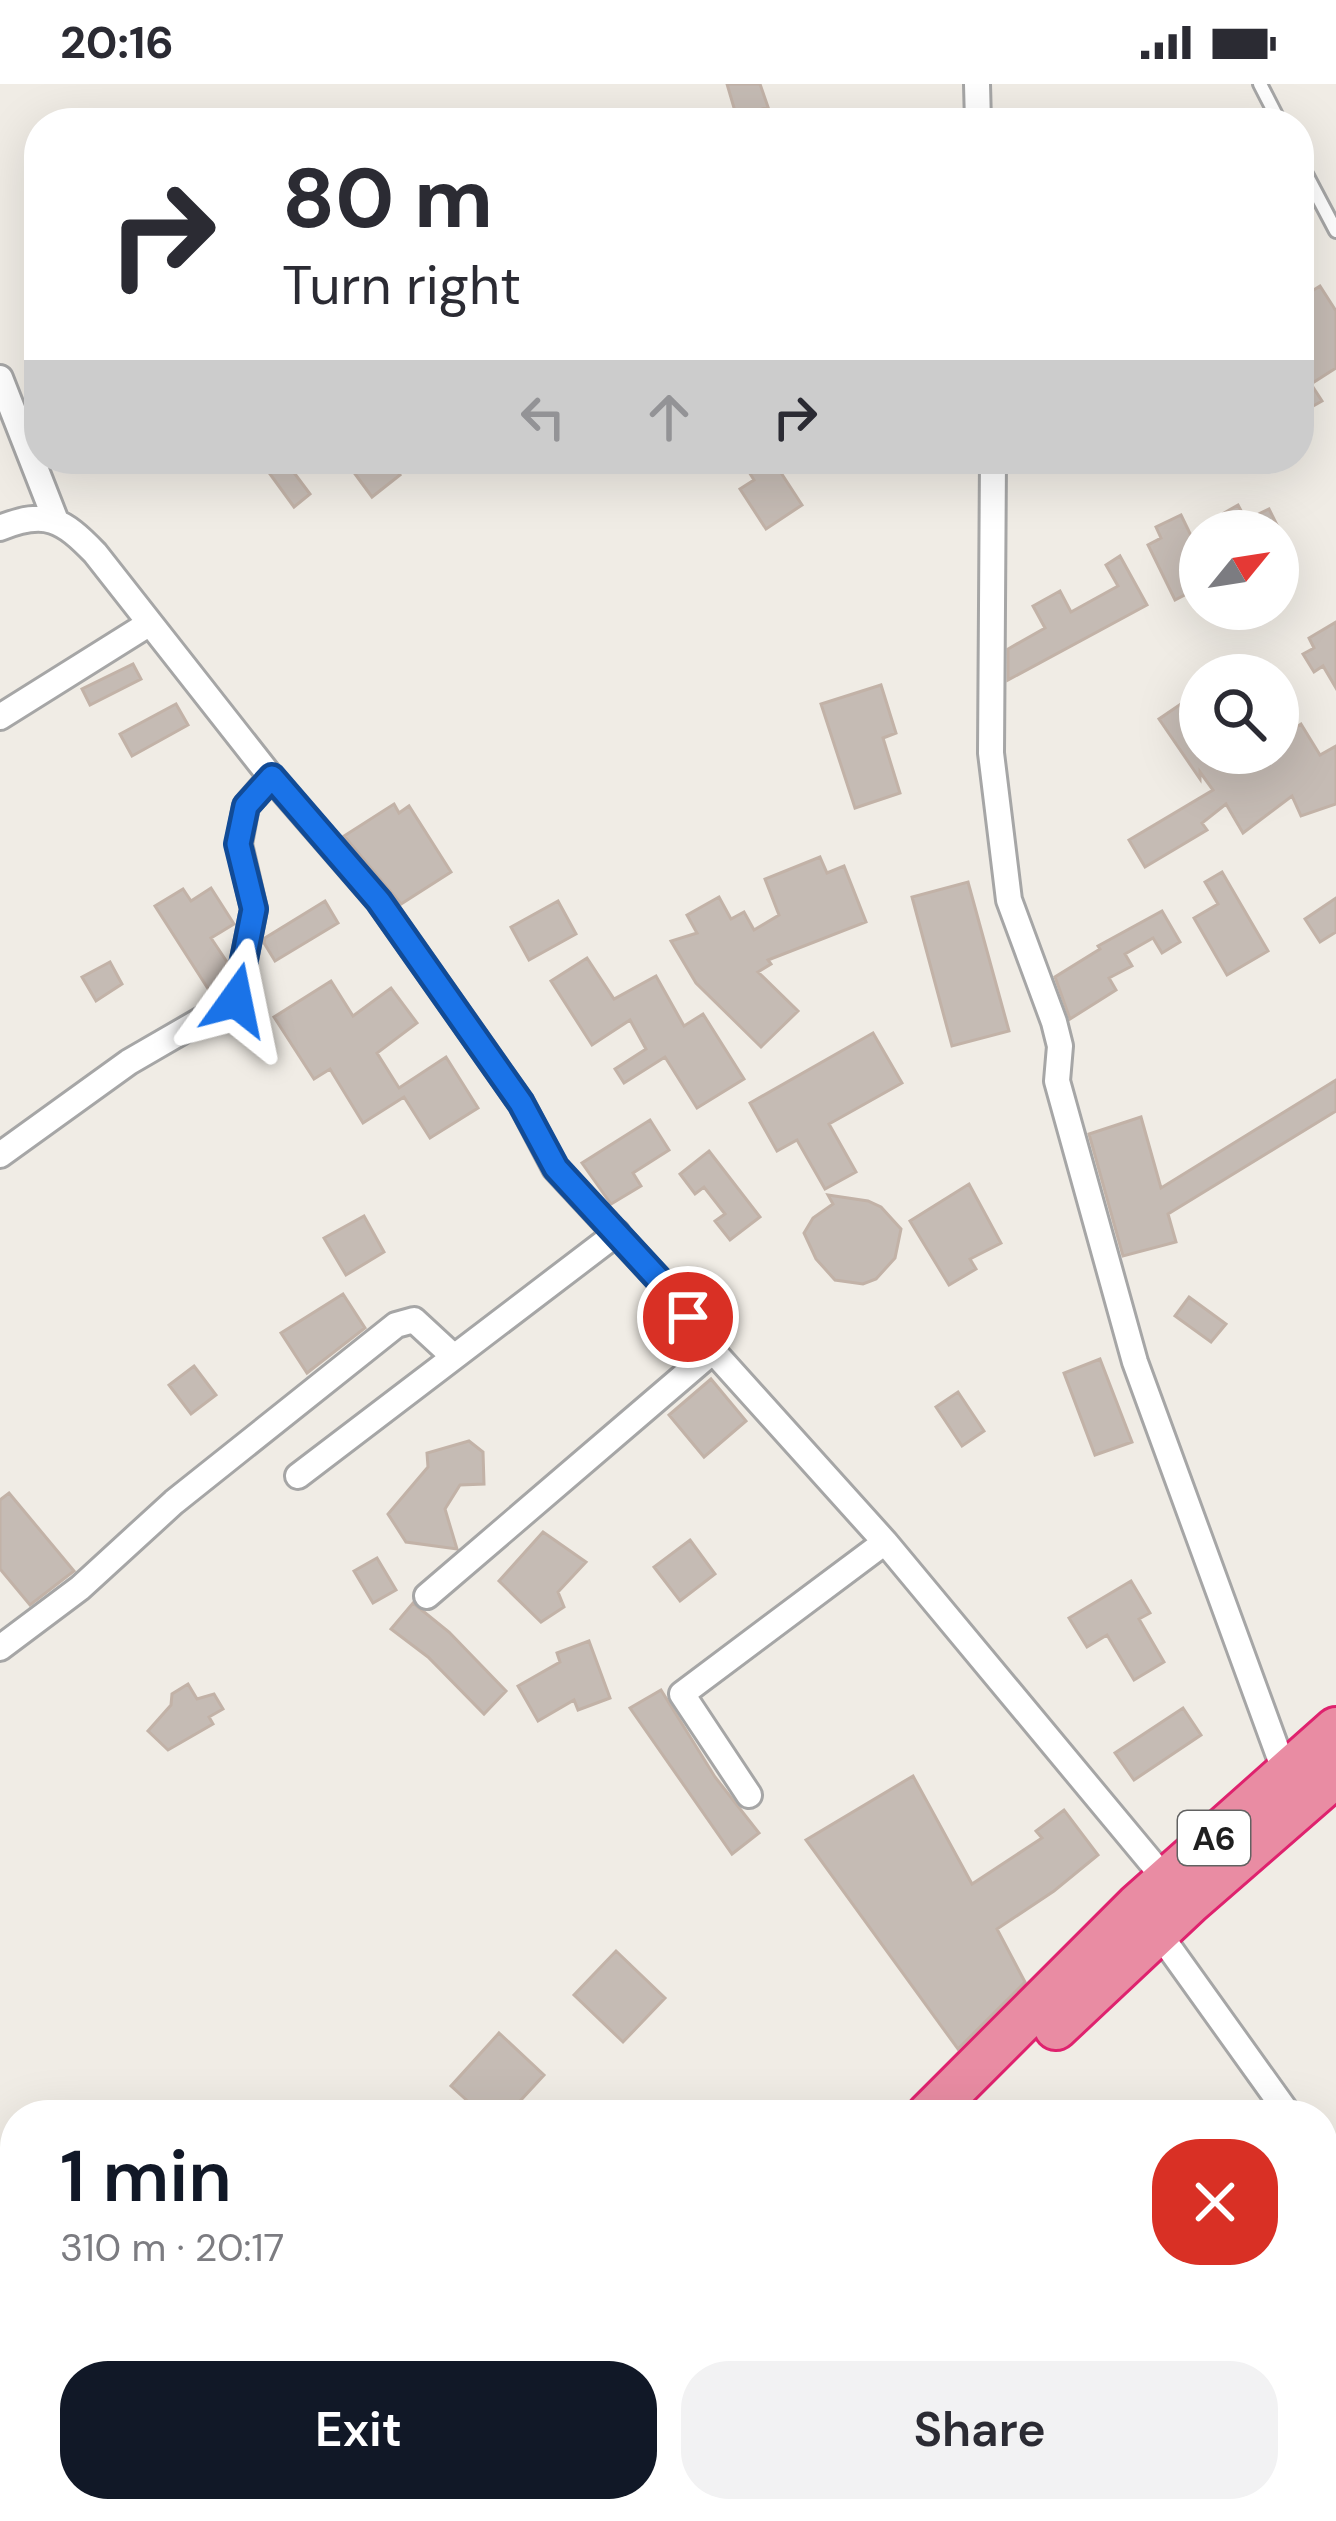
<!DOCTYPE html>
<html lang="en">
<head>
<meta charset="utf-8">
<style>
  :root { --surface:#fff; --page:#f2f2f3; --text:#2b2b33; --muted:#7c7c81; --accent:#111827 }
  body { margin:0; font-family:"DM Sans",sans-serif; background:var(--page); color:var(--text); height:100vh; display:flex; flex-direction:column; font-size:45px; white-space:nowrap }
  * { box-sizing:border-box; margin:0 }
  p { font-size:39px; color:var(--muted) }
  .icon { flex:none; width:66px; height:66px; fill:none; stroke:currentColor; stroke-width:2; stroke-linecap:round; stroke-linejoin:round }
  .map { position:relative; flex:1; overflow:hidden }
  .drawer { position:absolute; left:0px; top:2016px; width:1338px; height:423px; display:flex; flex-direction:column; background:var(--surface); border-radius:48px 48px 0 0; box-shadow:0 12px 48px #0002 }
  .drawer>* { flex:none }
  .top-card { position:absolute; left:24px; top:24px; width:1290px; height:366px; border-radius:48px; box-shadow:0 12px 48px #0002; background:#fff; color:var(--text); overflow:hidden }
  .needle { width:78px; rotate:60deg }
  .buttons { position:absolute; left:1179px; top:426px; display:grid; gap:24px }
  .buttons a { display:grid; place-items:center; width:120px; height:120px; border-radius:50%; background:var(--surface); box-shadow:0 12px 48px #0002; font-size:60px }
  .pin { position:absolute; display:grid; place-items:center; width:102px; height:102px; color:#fff; margin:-51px; border:6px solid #fff; border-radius:50%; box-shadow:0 3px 12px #0007 }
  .me { position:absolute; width:132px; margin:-66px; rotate:12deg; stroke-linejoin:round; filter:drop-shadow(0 0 9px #0008) }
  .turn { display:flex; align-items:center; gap:42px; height:252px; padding:0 60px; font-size:54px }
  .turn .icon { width:156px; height:156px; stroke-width:2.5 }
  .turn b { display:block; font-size:84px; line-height:102px }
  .lanes { display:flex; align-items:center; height:114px; padding:0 60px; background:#0003; justify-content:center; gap:60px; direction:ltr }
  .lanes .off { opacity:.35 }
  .round { display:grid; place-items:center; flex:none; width:126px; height:126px; border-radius:48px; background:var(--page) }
  .overview { display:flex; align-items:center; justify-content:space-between; height:204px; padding:0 60px }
  h1 { font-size:72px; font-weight:600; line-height:90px; color:var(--accent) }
  .button { display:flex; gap:24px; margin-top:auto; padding:24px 60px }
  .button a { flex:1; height:138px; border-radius:48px; background:var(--accent); color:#fff; font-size:48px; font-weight:600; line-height:138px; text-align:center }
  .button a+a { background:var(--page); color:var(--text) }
  .status { display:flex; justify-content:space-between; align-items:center; height:84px; padding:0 60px; background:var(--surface); direction:ltr }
  .status svg { height:33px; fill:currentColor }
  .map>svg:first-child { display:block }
  .building { fill:#c5bbb4; stroke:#c2b2a7; stroke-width:3 }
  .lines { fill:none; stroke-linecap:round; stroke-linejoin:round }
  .lane-casing { stroke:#a6a6a6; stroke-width:18 }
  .street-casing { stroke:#a6a6a6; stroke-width:30 }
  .highway-casing { stroke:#df226e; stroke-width:48 }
  .lane { stroke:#fff; stroke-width:12 }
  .street { stroke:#fff; stroke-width:24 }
  .highway { stroke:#e98ca3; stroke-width:42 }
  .route-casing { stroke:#114b97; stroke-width:30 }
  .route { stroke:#1a73e8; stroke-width:21 }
  .labels { text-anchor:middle; stroke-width:12; stroke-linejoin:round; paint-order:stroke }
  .shield { fill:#fff; stroke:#626262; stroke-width:3 }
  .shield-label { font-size:33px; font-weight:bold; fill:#1f1f1f }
</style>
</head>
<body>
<div class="status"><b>20:16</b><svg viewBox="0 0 49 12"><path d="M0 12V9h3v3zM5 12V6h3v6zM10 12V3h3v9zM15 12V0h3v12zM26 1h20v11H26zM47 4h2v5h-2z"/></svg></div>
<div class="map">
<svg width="1336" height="2437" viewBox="0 0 1336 2437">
  <rect width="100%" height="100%" fill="#f0ece5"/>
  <path class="building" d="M727,0H760L768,23L737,34Z
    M1320,202L1336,227V284L1311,300L1322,317L1299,330V215Z
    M344,375H388L400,391L372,413Z
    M741,375H772L802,421L766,445L740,405L754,396Z
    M286,378L310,410L294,423L270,390Z
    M1238,421L1246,436L1269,425L1280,447H1226L1231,444L1224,429Z
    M1181,431L1200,470V503L1175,516L1148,461L1161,454L1156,443Z
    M1120,472L1147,521L1008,596V565L1045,544L1033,522L1060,507L1071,528L1118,502L1106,481Z
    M1336,538V604L1323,582L1314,588L1303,570L1314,564L1309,554Z
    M133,580L141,595L90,621L82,605Z
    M881,601L896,649L883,654L900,709L855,724L821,620Z
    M1200,607V669H1278V655L1301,640L1320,671L1336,662V720L1301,732L1292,712L1243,749L1226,720L1202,739L1207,746L1145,783L1129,756L1213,706L1200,688V695L1159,635Z
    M176,620L188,641L132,672L120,650Z
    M394,720L399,729L409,722L451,788L401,820L344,752Z
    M820,773L827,789L844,782L866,838L768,876L771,880L758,888L798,927L761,963L696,899L671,857L697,849L687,831L719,813L731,835L744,828L754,846L779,831L765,795Z
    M1222,788L1268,867L1227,891L1194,834L1218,820L1205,798Z
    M968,798L1009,947L952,962L912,813Z
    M211,804L234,840L211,854L227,878L221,905L212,911L155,822L183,805L191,817Z
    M1336,814V848L1320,858L1305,835Z
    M325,817L338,839L275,877L264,859L265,854Z
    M558,817L576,850L529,876L511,843Z
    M1162,827L1180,858L1162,869L1153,854L1125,870L1132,882L1109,894L1116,906L1070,935L1055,893L1100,865L1098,862Z
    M587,874L614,915L656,892L684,942L703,930L744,995L697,1024L665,973L624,999L615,985L646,965L630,936L592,961L551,897Z
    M110,878L122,900L96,917L82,893Z
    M331,897L353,932L391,904L417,939L377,969L399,1004L446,973L478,1024L430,1054L404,1013L363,1039L330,985L314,995L274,933Z
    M873,949L902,999L829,1040L856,1088L825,1105L797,1056L777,1067L750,1019Z
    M1336,996V1027L1168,1130L1176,1158L1123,1172L1089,1050L1141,1033L1161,1104Z
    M650,1036L669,1066L633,1089L641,1102L611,1120L582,1079Z
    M709,1067L760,1133L730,1156L715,1137L725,1130L704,1103L695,1110L680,1090Z
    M969,1100L1001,1159L970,1175L976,1185L949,1201L910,1137Z
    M828,1111L868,1117L881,1123L901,1145L895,1174L876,1195L863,1200L835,1196L816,1175L804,1149L813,1134L833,1120Z
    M364,1132L384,1168L346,1191L324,1154Z
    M343,1210L365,1244L307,1289L281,1249Z
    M1189,1213L1226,1240L1211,1258L1175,1232Z
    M1100,1275L1132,1358L1095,1371L1064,1289Z
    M194,1282L216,1311L191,1330L169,1301Z
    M711,1295L746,1337L704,1373L669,1331Z
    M958,1308L984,1347L962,1362L936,1323Z
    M469,1357L483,1368L484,1400L460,1401L445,1425L457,1465L406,1458L388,1430L428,1383L427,1369Z
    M9,1409L74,1487L30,1521L0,1485V1416Z
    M543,1448L586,1478L558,1508L564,1523L541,1538L499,1497Z
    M690,1456L715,1490L680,1517L654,1483Z
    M377,1474L396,1506L373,1519L354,1487Z
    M1131,1497L1150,1529L1139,1535L1164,1578L1134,1596L1107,1551L1087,1563L1069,1534Z
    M413,1519L449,1548L506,1607L484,1630L428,1573L391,1545Z
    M589,1557L610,1614L578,1626L574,1616L538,1637L518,1602L560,1578L557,1569Z
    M188,1600L197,1615L214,1610L223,1625L209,1633L213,1640L168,1666L148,1647L171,1621L172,1610Z
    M661,1606L715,1693L759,1749L732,1770L630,1624Z
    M1183,1624L1201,1651L1134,1696L1115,1669Z
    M913,1692L972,1800L1042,1754L1036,1747L1064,1726L1098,1771L1054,1807L997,1845L1025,1898L958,1965L806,1756Z
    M616,1867L665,1914L623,1958L574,1911Z
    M499,1949L544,1991L507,2031H483L451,2002Z"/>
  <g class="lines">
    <g class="lane-casing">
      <path id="lane" d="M1260,0L1280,39
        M1299,77L1336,147"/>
    </g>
    <g class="street-casing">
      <path id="street" d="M977,0L978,39
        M0,294L56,437
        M993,375L991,669L1009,816L1054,938L1060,962L1057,997L1135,1278L1286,1691
        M0,444C46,425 63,436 95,469L271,693L379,817L521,1019L555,1084L663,1200L713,1267L885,1458L1166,1796
        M0,633L150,539
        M0,1071L129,978L236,916L254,825L239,760L246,722L271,693
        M298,1392L617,1149
        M427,1512L713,1267
        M0,1564L80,1504L174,1418L396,1241L414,1236L454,1273
        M749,1711L682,1610L885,1458
        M1158,1848L1289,2031
        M1323,2080L1336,2098"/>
    </g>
    <g class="highway-casing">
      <path id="highway" d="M1056,1944L1189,1819L1336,1691
        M928,2031L1137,1822L1336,1645
        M484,2437L498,2424
        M526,2437L540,2424"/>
    </g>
    <use href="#lane" class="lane"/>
    <use href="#street" class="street"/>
    <use href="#highway" class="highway"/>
  </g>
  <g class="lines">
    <g class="route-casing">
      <path id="route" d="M236,916L254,825L238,760L246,722L272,693L379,817L521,1019L556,1084L663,1200L688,1233"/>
    </g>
    <use href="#route" class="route"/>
  </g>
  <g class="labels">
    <rect class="shield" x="1178" y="1727" width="72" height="54" rx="9"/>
    <g class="shield-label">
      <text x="1214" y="1766">A6</text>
    </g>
  </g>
</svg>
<div class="buttons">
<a><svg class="needle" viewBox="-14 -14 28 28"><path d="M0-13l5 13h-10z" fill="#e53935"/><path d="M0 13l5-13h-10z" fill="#7c7c81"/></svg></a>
<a><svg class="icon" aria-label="search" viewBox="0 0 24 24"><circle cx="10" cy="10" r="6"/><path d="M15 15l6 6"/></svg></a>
</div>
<div class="pin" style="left:688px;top:1233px;background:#d93025"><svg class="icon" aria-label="arrive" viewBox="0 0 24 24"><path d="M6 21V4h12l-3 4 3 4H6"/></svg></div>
<svg class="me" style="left:236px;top:916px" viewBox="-20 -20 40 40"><path d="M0-17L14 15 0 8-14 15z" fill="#1a73e8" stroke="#fff" stroke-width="4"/></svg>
<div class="top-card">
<div class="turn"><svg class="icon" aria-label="right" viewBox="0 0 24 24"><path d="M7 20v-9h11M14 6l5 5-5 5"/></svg><div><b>80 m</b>Turn right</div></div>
<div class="lanes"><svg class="icon off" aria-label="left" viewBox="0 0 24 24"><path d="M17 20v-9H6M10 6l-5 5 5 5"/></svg><svg class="icon off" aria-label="ahead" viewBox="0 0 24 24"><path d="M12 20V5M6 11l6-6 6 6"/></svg><svg class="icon" aria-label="right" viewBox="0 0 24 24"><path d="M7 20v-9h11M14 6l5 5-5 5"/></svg></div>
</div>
<section class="drawer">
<div class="overview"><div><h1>1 min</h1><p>310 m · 20:17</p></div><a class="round" style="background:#d93025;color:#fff"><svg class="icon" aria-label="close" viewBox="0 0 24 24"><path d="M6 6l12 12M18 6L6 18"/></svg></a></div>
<div class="button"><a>Exit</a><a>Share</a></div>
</section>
</div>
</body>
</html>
